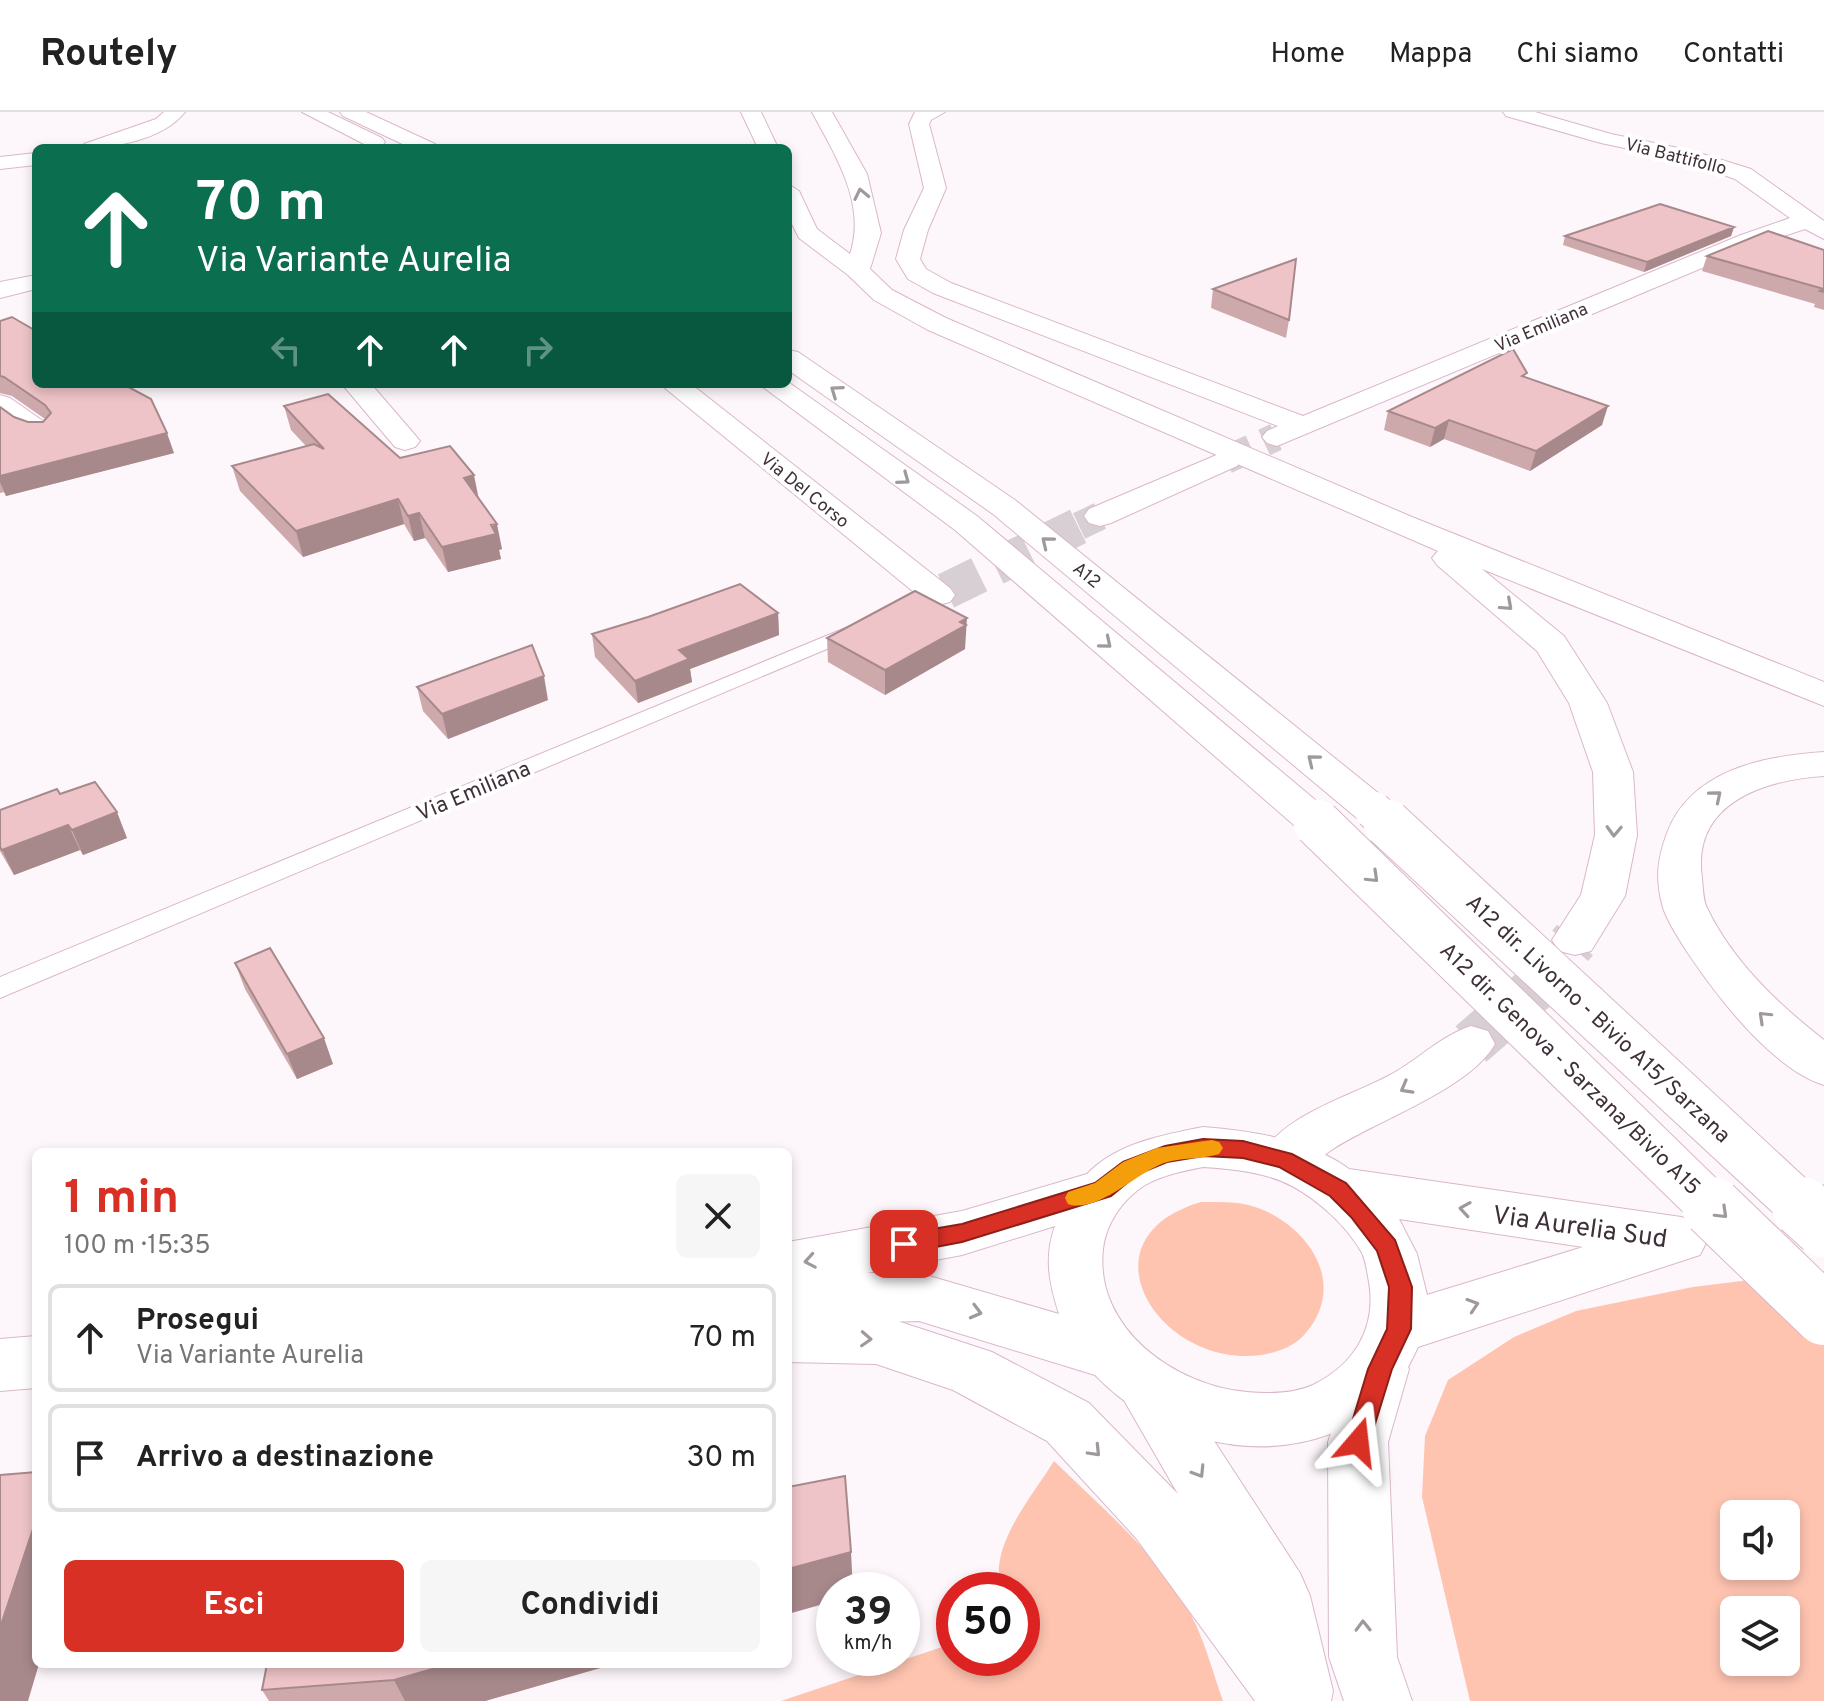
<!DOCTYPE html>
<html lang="it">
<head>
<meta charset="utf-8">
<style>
  :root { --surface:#fff; --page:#f6f6f6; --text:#222; --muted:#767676; --line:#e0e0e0; --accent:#d93025 }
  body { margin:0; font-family:Overpass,sans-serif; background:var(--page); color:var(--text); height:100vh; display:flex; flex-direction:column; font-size:30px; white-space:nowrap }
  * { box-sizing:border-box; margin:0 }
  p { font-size:26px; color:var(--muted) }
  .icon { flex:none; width:44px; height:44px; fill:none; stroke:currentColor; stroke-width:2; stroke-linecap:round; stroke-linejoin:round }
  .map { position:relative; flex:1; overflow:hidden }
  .details { position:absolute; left:32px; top:1036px; width:760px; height:520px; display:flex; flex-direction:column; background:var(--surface); border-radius:12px; box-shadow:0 4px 12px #0003 }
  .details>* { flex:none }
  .top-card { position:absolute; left:32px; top:32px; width:760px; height:244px; border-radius:12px; box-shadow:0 4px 12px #0003; background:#0b6e4f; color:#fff; overflow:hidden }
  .buttons { position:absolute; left:1720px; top:1388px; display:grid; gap:16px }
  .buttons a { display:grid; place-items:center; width:80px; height:80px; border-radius:12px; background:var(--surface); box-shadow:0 4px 12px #0003; font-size:40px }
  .speed { position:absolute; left:816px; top:1460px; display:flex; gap:16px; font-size:40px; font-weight:700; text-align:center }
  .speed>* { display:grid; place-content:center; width:104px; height:104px; border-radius:50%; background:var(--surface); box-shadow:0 4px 12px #0003; line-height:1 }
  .speed small { font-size:20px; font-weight:400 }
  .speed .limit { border:12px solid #d22; background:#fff; color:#111 }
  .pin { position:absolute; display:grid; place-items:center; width:68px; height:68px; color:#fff; margin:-34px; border-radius:16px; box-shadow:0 4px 12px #0006 }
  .me { position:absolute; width:88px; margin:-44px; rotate:17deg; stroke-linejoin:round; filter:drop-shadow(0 0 6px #0008) }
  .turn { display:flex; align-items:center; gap:28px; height:168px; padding:0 32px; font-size:36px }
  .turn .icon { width:104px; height:104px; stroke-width:2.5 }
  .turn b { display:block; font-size:56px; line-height:68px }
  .lanes { display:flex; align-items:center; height:76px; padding:0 32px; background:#0003; justify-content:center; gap:40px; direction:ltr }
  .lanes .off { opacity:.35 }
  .round { display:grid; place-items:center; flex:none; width:84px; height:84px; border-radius:12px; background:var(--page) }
  .head { display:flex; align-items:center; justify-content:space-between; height:136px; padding:0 32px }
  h1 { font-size:48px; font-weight:700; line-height:60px; color:var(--accent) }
  .action { display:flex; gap:16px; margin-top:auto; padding:16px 32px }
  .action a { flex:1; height:92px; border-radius:12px; background:var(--accent); color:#fff; font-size:32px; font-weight:700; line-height:92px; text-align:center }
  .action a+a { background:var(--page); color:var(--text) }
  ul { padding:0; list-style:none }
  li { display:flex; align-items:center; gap:24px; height:108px; margin:0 16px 12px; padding:0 16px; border:4px solid var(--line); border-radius:12px }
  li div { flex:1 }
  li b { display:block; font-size:30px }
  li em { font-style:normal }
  header { display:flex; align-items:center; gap:48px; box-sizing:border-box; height:112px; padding:0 40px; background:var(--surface); border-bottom:2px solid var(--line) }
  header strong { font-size:38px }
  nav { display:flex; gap:44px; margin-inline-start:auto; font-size:28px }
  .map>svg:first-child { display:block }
  .green { fill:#fec4b0; fill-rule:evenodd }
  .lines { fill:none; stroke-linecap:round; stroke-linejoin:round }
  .minor-tunnel-far1 { stroke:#d7cfd3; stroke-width:28; stroke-dasharray:28 14; stroke-linecap:butt }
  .minor-tunnel { stroke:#d7cfd3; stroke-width:37; stroke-dasharray:37 18; stroke-linecap:butt }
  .motorway-tunnel { stroke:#d7cfd3; stroke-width:47; stroke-dasharray:47 23; stroke-linecap:butt }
  .service-casing { stroke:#dab7cb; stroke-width:2 }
  .minor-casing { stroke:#dab7cb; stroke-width:2 }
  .secondary-casing { stroke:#dab7cb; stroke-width:2 }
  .primary-casing { stroke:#dab7cb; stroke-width:2 }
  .motorway-casing { stroke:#dab7cb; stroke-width:2 }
  .service { fill:#fff; fill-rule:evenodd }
  .minor { fill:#fff; fill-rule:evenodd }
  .secondary { fill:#fff; fill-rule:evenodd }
  .primary { fill:#fff; fill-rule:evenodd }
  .motorway { fill:#fff; fill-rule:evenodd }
  .motorway-bridge-far2-casing { stroke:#dab7cb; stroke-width:39; stroke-linecap:butt }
  .motorway-bridge-far1-casing { stroke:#dab7cb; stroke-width:49; stroke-linecap:butt }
  .motorway-bridge-casing { stroke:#dab7cb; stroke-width:62; stroke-linecap:butt }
  .motorway-bridge-far2 { stroke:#fff; stroke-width:37 }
  .motorway-bridge-far1 { stroke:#fff; stroke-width:47 }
  .motorway-bridge { stroke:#fff; stroke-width:60 }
  .wall { fill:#cda9ac }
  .shaded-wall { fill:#a7898c }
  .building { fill:#eec4c8; stroke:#a7898c; stroke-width:2 }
  .oneway { stroke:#9f989c }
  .route { fill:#d93025; stroke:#8d1f18; stroke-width:2 }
  .slow { fill:#f59e0b }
  .labels { text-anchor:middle; stroke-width:8; stroke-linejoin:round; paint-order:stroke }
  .far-street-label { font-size:18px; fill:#3f3139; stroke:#fff }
  .street-label { font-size:22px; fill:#3f3139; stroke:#fff }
  .near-street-label { font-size:26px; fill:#3f3139; stroke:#fff }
</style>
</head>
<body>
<header>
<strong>Routely</strong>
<nav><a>Home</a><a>Mappa</a><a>Chi siamo</a><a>Contatti</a></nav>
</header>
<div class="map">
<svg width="1824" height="1589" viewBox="0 0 1824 1589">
  <rect width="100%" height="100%" fill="#fdf6fa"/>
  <path class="green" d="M1201,1090C1221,1090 1242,1089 1261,1097C1313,1119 1347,1175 1304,1223C1293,1235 1276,1241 1261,1243C1160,1257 1076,1127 1201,1090Z
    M1824,1159V1589H1470L1422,1385L1425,1324L1448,1268L1514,1225L1576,1199L1693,1175ZM1734,1402H1786V1454H1734ZM1734,1498H1786V1550H1734Z
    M1054,1349C1104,1398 1166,1449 1196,1513C1207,1537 1214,1564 1223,1589H781L954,1531V1546H1022V1478H1001C988,1434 1032,1385 1054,1349Z"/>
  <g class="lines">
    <path class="minor-tunnel-far1" d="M1226,348L1276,325
      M1079,414L1100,404"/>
    <path class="minor-tunnel" d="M946,479L1083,412"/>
    <path class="motorway-tunnel" d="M1471,932L1532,879L1575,828"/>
    <g class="service-casing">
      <path id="service" d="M860,510L867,512L870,516L867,520L0,886V865Z"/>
    </g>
    <g class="minor-casing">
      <path id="minor" d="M915,0H945L931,8L929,12L946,76L928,118L920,147L926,157L951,171L1303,304L1741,123L1790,106L1735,67L1681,48L1601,31L1506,4L1503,0H1535L1611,22L1693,39L1751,57L1824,109V127L1805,117L1757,133L1277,334L1267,331L1262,325L1267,319L1278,314L933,181L908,167L896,147L904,118L924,76L909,12Z
        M36,163V177L0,186V170Z
        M342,272H371L415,323L420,329L415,335L405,338L395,335Z
        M660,272H691L950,476L955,483L950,490L938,493L926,490Z
        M0,283L10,286L50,314L55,320L50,326C30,331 16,317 0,305Z
        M1226,339L1237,342L1241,348L1237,354L1111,411L1100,414L1089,411L1084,404L1089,397Z"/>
    </g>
    <g class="secondary-casing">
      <path id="secondary" d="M1824,640V664C1764,668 1691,691 1702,766C1703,776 1703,788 1707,796C1733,850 1778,892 1824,928V973C1787,962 1747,919 1723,889C1707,869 1667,815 1662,792C1655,764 1658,746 1667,721C1691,658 1763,644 1824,640Z
        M788,1200L876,1202L992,1240L1089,1291L1178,1382L1114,1271L1122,1252L1143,1245L1164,1252L1300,1461L1310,1484L1333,1579L1331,1589H1255L1136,1426L1047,1329L953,1278L876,1252L788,1250Z
        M1380,1231L1401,1239L1409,1257L1388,1330L1397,1545L1412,1589H1344L1329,1545L1328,1330L1359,1239Z"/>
    </g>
    <g class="primary-casing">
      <path id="primary" d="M1203,1015C1252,1019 1308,1027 1349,1057L1681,1105L1700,1111L1708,1127L1700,1143L1418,1235C1409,1254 1400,1272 1386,1287C1371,1304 1350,1314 1330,1322C1248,1352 1155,1325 1095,1263L919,1209L788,1213V1130L962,1099L1087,1062C1117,1031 1163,1023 1203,1015ZM1203,1055C1233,1057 1265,1060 1292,1074C1318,1088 1347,1114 1362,1141C1366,1149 1367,1160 1369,1170C1377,1216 1354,1253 1313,1273C1293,1282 1268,1282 1247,1280C1176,1274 1094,1217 1103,1137C1106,1111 1123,1087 1145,1073C1163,1063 1183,1059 1203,1055ZM1399,1107L1583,1135L1427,1183L1417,1142ZM1055,1114C1044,1145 1049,1171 1059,1202L919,1161H867L962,1143Z
        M36,1224V1276L0,1279V1227Z"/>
    </g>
    <g class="motorway-casing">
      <path id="motorway" d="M164,0H185C163,28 114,36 81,36L84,32L156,7Z
        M302,0H328L382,26L385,30L382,34H368Z
        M340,0H366L435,32L438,36H411L343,4Z
        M741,0H761L778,36H758Z
        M812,0H832L867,62L881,121L870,157L892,178L946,206L1412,405L1824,570V594L1482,457L1564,524L1607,591L1633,660L1637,723L1625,784L1591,839L1575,843L1559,839L1552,828L1581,783L1595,723L1593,660L1569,591L1537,539L1437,453L1432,446L1438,439L928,218L874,188L848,163L799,126L788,104V72L799,79L817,117L850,142C867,92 835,43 812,0Z
        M36,41V53L0,57V45Z
        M788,238L798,240L1015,388L1388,689L1394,698L1388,707L1373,711L1358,707L993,402L788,258Z
        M788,270L977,404L1332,702L1338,711L1332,720L1317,724L1302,720L955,418L759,272Z
        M1471,914L1488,919L1495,932C1469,978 1374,1009 1330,1039C1320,1046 1312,1057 1301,1063C1288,1070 1279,1067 1266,1062L1258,1048C1283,1000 1353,985 1397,959C1422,944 1443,923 1471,914Z"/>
    </g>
    <use href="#service" class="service"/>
    <use href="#minor" class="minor"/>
    <use href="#secondary" class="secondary"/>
    <use href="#primary" class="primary"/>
    <use href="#motorway" class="motorway"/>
    <g class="motorway-bridge-far2-casing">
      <path id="motorway-bridge-far2" d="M1373,698L1389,713"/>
    </g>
    <g class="motorway-bridge-far1-casing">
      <path id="motorway-bridge-far1" d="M1317,711L1714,1097
        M1387,711L1804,1097"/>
    </g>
    <g class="motorway-bridge-casing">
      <path id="motorway-bridge" d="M1712,1095L1824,1203
        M1802,1095L1824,1115"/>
    </g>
    <use href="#motorway-bridge-far2" class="motorway-bridge-far2"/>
    <use href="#motorway-bridge-far1" class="motorway-bridge-far1"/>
    <use href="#motorway-bridge" class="motorway-bridge"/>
  </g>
  <path class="wall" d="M1734,115L1731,124L1644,160L1563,133L1565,124Z
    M1824,138V198L1814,195L1815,192L1702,159L1707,144Z
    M1213,177L1289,208L1286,226L1211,196Z
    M0,209L174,341L6,384L4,380L0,381V295L14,305L28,310H43L45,307L12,284L0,281Z
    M1526,266L1602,313L1530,359L1444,327L1430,335L1384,318L1388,299Z
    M284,294L400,346L479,386L502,437L499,438L501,447L448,460L425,426L414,429L404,412L303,445L240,379L232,354L306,334L291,318Z
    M778,501L779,523L690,557L692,570L638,591L595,545L592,522Z
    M827,526L967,530H965V537L885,583L828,550Z
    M417,575L548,588L448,627L423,599Z
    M60,682L127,726L83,743L80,738L14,763L0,739V698Z
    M235,851L333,952L297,967L245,877Z
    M267,1552H614L485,1589H269L262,1578Z"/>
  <path class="shaded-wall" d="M1734,115L1731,124L1644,160L1647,150Z
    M1608,294L1602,313L1530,359L1536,339Z
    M1449,308L1444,327L1430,335L1435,316Z
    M167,321L174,341L6,384L0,370V364Z
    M474,363L479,388L464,366Z
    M398,387L404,412L303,445L296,419Z
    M419,401L425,426L414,429L408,404Z
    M497,412L502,437L499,438L501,447L448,460L442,435Z
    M778,501L779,523L690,557L692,570L638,591L635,569L679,538Z
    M967,506L965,537L885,583V558Z
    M544,564L548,588L448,627L442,602Z
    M117,700L127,726L83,743L72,718Z
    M68,713L80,738L14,763L2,738Z
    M324,926L333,952L297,967L287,942Z
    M36,1408V1552H39L28,1589H0V1516Z
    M851,1440L853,1478H834V1489L788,1502V1457Z
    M450,1552H614L485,1589H405L394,1568Z"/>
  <path class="building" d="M1660,92L1734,115L1647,150L1565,124Z
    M1768,119L1824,138V180L1820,179L1824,177L1707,144Z
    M1296,147L1289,208L1213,177Z
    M12,205L36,219V272H123L151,287L167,321L0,364V295L14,305L28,310H43L51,301L45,293L4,265L0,264V209Z
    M1513,237L1527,261L1522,264L1608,294L1536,339L1449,308L1435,316L1388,299Z
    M328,282L400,346L450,334L474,363L464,366L497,412L491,413L496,422L442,435L419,401L408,404L398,387L296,419L232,354L314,332L324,337L284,294Z
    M740,472L778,501L679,538L689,547L635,569L592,522L648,505Z
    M915,479L967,506L960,510L966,513L885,558L827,526Z
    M532,533L544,564L442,602L417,575Z
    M95,670L117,700L72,718L68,713L2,738L0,735V698L57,677L60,682Z
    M270,836L324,926L287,942L235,851Z
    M36,1360V1408L0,1516V1363Z
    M845,1364L851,1440L788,1457V1375Z
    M267,1552H450L394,1568L262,1578Z"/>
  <defs><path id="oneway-chevron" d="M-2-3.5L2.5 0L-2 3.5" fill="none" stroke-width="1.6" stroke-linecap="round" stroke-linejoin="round" transform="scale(2)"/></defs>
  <g class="oneway">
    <use href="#oneway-chevron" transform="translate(861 82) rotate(-102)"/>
    <use href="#oneway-chevron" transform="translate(836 279) rotate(-145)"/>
    <use href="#oneway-chevron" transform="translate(904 367) rotate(36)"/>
    <use href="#oneway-chevron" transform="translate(1047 430) rotate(-141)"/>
    <use href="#oneway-chevron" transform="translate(1507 493) rotate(42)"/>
    <use href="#oneway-chevron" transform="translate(1106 531) rotate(40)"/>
    <use href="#oneway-chevron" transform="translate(1313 648) rotate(-141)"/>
    <use href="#oneway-chevron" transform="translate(1716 684) rotate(-40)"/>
    <use href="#oneway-chevron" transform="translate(1614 719) rotate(92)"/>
    <use href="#oneway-chevron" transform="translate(1373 765) rotate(44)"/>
    <use href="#oneway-chevron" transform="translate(1764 905) rotate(-136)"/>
    <use href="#oneway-chevron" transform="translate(1406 976) rotate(151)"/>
    <use href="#oneway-chevron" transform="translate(1465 1097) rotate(-171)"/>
    <use href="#oneway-chevron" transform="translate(1722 1101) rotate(44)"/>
    <use href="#oneway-chevron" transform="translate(810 1149) rotate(170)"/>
    <use href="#oneway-chevron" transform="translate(1473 1193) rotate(-18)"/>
    <use href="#oneway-chevron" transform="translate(976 1200) rotate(15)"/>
    <use href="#oneway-chevron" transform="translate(866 1227) rotate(3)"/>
    <use href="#oneway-chevron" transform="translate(1095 1339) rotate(46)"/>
    <use href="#oneway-chevron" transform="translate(1199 1360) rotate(58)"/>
    <use href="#oneway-chevron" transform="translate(1363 1514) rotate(-91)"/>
  </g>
  <path class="route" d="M1203,1027L1243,1029L1292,1042L1346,1071L1395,1128L1412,1175L1411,1217L1392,1257L1367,1338L1358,1341L1349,1338L1346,1330L1368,1257L1387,1217L1389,1175L1377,1139L1351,1105L1330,1084L1279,1055L1243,1046L1203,1044L1167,1050L1138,1062L1111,1084L962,1130L904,1141L896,1138L893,1132L896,1125L904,1122L962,1112L1095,1071L1123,1050L1165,1034Z"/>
  <path class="slow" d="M1212,1028L1219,1030L1223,1036L1219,1042C1201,1048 1181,1045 1164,1051C1136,1061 1097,1102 1068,1092L1065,1086L1068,1080L1095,1071L1123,1050L1157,1036Z"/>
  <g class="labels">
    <g class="far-street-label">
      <text transform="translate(1676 44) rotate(14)" y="6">Via Battifollo</text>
      <text transform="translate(1541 215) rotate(-23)" y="6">Via Emiliana</text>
      <text transform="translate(805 378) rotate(39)" y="6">Via Del Corso</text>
      <text transform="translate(1087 463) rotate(39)" y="6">A12</text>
    </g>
    <g class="street-label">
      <text transform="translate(473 678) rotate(-23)" y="8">Via Emiliana</text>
      <text transform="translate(1599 906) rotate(43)" y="8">A12 dir. Livorno - Bivio A15/Sarzana</text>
      <text transform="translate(1571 956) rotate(44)" y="8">A12 dir. Genova - Sarzana/Bivio A15</text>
    </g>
    <g class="near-street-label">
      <text transform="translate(1580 1114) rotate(8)" y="9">Via Aurelia Sud</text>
    </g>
  </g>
</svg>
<div class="buttons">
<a><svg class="icon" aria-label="sound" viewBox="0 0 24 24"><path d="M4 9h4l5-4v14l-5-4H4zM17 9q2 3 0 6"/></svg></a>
<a><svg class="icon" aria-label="layers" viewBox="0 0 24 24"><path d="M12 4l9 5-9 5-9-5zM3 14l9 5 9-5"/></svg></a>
</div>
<div class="speed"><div>39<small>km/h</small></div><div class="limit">50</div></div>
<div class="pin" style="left:904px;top:1132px;background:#d93025"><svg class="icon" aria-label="arrive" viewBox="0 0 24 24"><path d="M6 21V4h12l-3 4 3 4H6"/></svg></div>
<svg class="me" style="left:1358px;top:1330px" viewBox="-20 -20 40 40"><path d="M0-17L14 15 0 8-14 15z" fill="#d93025" stroke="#fff" stroke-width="4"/></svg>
<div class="top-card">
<div class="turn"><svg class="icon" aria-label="ahead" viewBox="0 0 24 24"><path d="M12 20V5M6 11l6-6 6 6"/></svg><div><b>70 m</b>Via Variante Aurelia</div></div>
<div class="lanes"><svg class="icon off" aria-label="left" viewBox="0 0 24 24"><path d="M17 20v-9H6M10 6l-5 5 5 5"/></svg><svg class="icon" aria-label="ahead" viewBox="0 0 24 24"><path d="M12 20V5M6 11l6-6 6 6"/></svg><svg class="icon" aria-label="ahead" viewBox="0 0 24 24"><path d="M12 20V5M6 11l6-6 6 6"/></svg><svg class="icon off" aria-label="right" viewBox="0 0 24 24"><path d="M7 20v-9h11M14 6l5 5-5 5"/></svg></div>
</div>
<section class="details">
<div class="head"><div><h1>1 min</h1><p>100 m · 15:35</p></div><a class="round"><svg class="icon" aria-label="close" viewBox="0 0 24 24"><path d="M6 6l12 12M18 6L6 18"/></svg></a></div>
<ul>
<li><svg class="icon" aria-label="ahead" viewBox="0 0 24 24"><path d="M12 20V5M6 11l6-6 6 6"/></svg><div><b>Prosegui</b><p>Via Variante Aurelia</p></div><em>70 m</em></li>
<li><svg class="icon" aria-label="arrive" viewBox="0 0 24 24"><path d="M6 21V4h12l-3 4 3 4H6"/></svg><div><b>Arrivo a destinazione</b></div><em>30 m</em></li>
</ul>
<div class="action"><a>Esci</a><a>Condividi</a></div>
</section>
</div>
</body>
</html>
